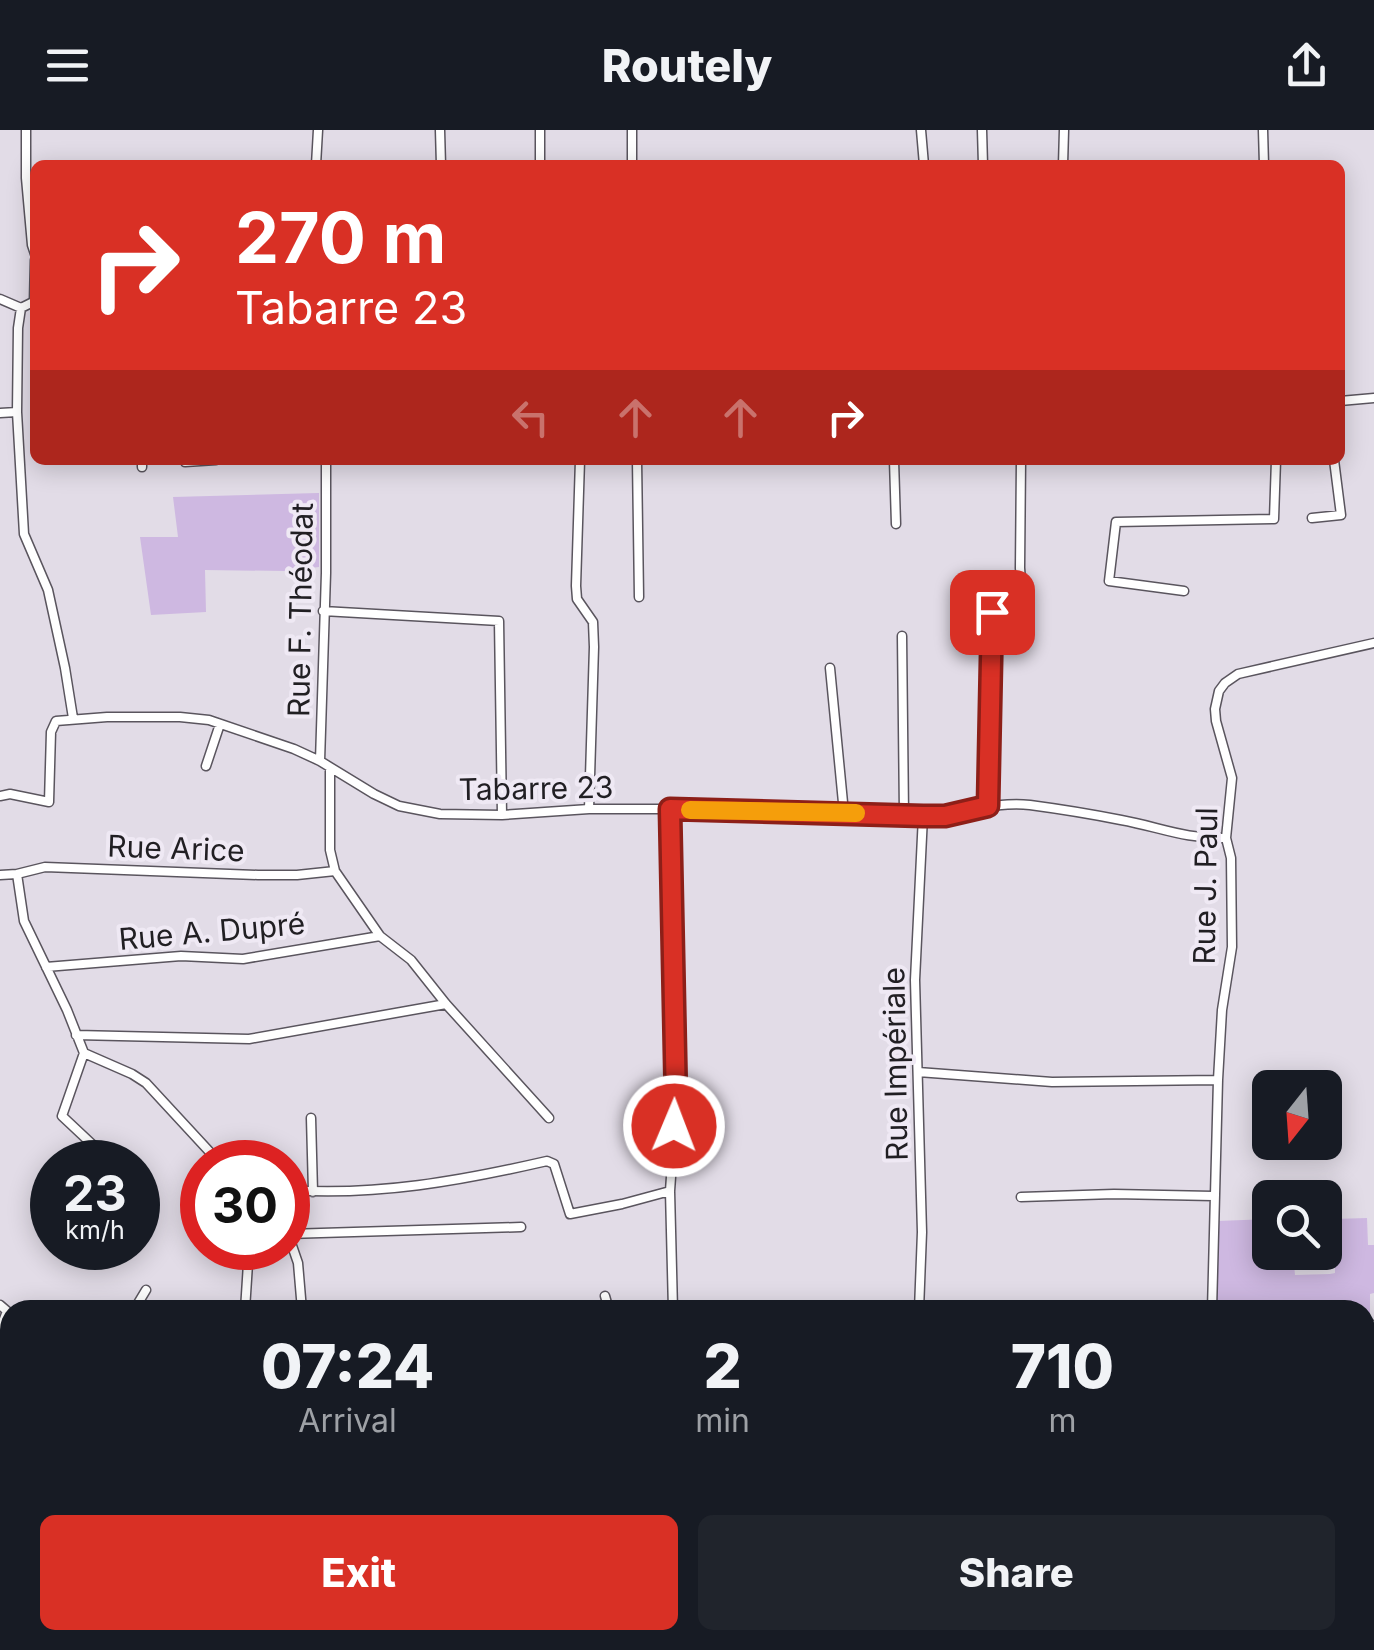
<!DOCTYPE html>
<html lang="en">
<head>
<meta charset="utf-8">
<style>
  :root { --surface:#171b24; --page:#20242c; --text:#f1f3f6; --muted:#9ea1a6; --accent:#d93025 }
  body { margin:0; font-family:Inter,sans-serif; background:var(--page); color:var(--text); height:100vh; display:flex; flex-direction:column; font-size:38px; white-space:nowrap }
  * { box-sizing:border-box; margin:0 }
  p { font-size:32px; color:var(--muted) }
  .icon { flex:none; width:55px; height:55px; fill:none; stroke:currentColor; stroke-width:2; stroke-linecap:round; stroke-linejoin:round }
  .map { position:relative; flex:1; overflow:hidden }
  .drawer { position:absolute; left:0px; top:1170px; width:1375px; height:350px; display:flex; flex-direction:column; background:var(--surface); border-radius:30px 30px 0 0; box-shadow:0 5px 25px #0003 }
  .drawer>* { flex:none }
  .guide { position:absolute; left:30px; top:30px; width:1315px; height:305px; border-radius:15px; box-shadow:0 5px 25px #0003; background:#d93025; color:#fff; overflow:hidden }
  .needle { width:65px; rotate:197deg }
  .fabs { position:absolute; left:1252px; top:940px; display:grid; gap:20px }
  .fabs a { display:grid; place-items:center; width:90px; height:90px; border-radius:15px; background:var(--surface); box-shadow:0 5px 25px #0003; font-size:50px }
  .speed { position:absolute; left:30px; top:1010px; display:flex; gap:20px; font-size:50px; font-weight:700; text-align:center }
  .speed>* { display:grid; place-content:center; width:130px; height:130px; border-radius:50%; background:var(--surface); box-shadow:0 5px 25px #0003; line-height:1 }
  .speed small { font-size:25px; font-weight:400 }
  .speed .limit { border:15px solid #d22; background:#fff; color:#111 }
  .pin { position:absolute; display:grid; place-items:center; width:85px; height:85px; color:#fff; margin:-42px; border-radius:20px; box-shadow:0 5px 15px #0006 }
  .me { position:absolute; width:110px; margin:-55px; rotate:1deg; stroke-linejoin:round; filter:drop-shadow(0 0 8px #0008) }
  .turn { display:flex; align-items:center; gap:35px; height:210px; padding:0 40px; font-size:45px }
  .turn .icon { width:130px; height:130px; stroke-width:2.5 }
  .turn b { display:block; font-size:70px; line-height:85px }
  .lanes { display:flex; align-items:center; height:95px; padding:0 40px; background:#0003; justify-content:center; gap:50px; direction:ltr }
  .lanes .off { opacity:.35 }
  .eta { display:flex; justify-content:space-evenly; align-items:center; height:170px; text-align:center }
  .eta b { font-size:60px; font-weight:800; line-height:70px }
  .cta { display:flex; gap:20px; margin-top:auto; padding:20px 40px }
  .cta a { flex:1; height:115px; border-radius:15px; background:var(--accent); color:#fff; font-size:40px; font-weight:800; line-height:115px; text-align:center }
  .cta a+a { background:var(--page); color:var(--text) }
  header { display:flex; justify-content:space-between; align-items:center; height:130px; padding:0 40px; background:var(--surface); font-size:45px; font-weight:800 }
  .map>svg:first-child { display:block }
  .green { fill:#ceb8e1 }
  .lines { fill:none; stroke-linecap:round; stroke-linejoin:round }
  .street-casing { stroke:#5a555e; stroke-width:11 }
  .secondary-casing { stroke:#5a555e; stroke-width:15 }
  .street { stroke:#fff; stroke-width:8 }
  .secondary { stroke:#fff; stroke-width:11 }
  .route-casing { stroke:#8d1f18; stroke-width:25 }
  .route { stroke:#d93025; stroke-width:18 }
  .slow { stroke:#f59e0b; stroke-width:18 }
  .labels { text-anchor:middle; stroke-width:8; stroke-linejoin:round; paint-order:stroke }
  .street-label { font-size:30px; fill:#211f23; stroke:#efe9f4 }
</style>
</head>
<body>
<header><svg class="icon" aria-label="menu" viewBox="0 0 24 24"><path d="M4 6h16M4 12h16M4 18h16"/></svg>Routely<svg class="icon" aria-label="share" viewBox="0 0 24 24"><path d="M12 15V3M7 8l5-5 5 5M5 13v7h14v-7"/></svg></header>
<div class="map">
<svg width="1374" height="1520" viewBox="0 0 1374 1520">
  <rect width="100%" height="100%" fill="#e2dce7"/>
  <path class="green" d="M319,363V437L286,441L205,440L206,482L151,485L140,407H178L173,367Z
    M1367,1088L1368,1115H1374V1163L1370,1164V1190H1365V1180H1217V1091L1270,1089V1122L1293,1123L1295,1145L1330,1144L1335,1143L1334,1089Z"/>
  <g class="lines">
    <g class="street-casing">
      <path id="street" d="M26,0V48L32,115L35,124
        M440,0L441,35
        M921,0L924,35
        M982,0L983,35
        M1263,0L1264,35
        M316,35L318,0
        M540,35V0
        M632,35V0
        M1063,35L1064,0
        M0,169L21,178
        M34,171L35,130
        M1340,271L1374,268
        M17,282L18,198L21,178L35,171
        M0,283L17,282L24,404L48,460L65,538L73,588
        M142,330V337
        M580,330L576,456L577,469L593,492L594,517L589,679
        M637,330L639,467
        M894,330L896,394
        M185,332L216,330
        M1312,388L1341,385L1334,330
        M1184,461L1109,451L1116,392L1274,389L1276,330
        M323,481L499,491L502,685
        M902,506L904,685
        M830,538L844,683
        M320,631L326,443V330
        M206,636L220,594
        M330,638V720L335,741L380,806L411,830L446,874L549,988
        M0,666L10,664L49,672L51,602L56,591L107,587H180L209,590L294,619L320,631L374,664L399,676L440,684L502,685L589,679H671L923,686C959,685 993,671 1030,675C1060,679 1091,684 1121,690C1160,697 1184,709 1226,708
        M988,676L992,482L1023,478L1020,438L1021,330
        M671,679L676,976L670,1061L673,1180
        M17,744L45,737L258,745H297L335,741
        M0,745L17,744L24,791L67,880L84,923L132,944L146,953L219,1032
        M46,837L181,826L243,829L380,806
        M76,905L249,909L446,874
        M84,923L62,986L111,1032
        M918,942L1052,952L1218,950
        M311,988L313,1062
        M288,1060C377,1066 460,1051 547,1031L554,1034L570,1084L622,1074L670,1061
        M1021,1067L1114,1064L1213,1066
        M288,1104L521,1097
        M288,1104L298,1133L302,1180
        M605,1166L609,1180
        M0,1175L7,1181L0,1200
        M134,1180L146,1160
        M245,1180L249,1118
        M919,1180L922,1102L915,850L923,686
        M1212,1180L1218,950L1222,880L1232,817L1231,728L1226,708L1232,648L1216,591L1215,579L1219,561L1225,553L1238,544L1374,513
        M1365,1196L1374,1195
        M0,1204L3,1213L0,1222
        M1372,1274L1369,1383L1373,1520
        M0,1336L10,1320
        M2,1388L10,1375
        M0,1506L22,1520
        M703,1510L704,1520
        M1015,1510L1018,1516L1027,1520
        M500,1515L577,1516L593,1520
        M108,1520L114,1510
        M297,1520L298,1510
        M375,1520L378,1510
        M892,1520L893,1510"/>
    </g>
    <g class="secondary-casing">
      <path id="secondary" d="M0,1387L10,1391
        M225,1510L241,1520"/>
    </g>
    <use href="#street" class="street"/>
    <use href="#secondary" class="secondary"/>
  </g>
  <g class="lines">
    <g class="route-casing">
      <path id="route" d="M674,996L676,973L670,679L923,686H945L988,676L992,482"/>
    </g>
    <use href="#route" class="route"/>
    <path class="slow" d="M690,680L856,683"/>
  </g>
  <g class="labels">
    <g class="street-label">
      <text transform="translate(301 480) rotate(-89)" y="10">Rue F. Théodat</text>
      <text transform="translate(536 659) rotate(-1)" y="10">Tabarre 23</text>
      <text transform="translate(176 719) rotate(2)" y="10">Rue Arice</text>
      <text transform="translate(1206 756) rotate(-89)" y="10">Rue J. Paul</text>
      <text transform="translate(212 802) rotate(-5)" y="10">Rue A. Dupré</text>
      <text transform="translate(896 934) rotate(-91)" y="10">Rue Impériale</text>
    </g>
  </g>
</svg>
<div class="fabs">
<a><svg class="needle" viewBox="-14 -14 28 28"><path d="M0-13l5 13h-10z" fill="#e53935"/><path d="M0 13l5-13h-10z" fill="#9ea1a6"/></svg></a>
<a><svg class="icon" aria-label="search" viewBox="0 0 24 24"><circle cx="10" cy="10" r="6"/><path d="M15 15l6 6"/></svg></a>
</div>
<div class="speed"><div>23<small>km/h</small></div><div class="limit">30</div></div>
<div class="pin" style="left:992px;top:482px;background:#d93025"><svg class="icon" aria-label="arrive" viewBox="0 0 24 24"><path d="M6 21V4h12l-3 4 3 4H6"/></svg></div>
<svg class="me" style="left:674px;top:996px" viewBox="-20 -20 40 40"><circle r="17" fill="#d93025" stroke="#fff" stroke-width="3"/><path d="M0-11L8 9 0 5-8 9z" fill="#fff"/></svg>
<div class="guide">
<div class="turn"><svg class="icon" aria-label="right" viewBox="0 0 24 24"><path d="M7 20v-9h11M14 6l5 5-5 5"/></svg><div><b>270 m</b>Tabarre 23</div></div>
<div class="lanes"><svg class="icon off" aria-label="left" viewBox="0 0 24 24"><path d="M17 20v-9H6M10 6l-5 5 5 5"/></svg><svg class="icon off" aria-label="ahead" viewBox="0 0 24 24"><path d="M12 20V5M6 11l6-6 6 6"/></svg><svg class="icon off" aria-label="ahead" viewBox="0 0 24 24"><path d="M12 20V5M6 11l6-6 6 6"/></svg><svg class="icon" aria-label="right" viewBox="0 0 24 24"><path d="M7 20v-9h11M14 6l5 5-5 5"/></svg></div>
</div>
<section class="drawer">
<div class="eta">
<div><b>07:24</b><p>Arrival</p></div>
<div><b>2</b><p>min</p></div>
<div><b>710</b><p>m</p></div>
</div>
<div class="cta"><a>Exit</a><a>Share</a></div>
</section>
</div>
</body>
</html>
